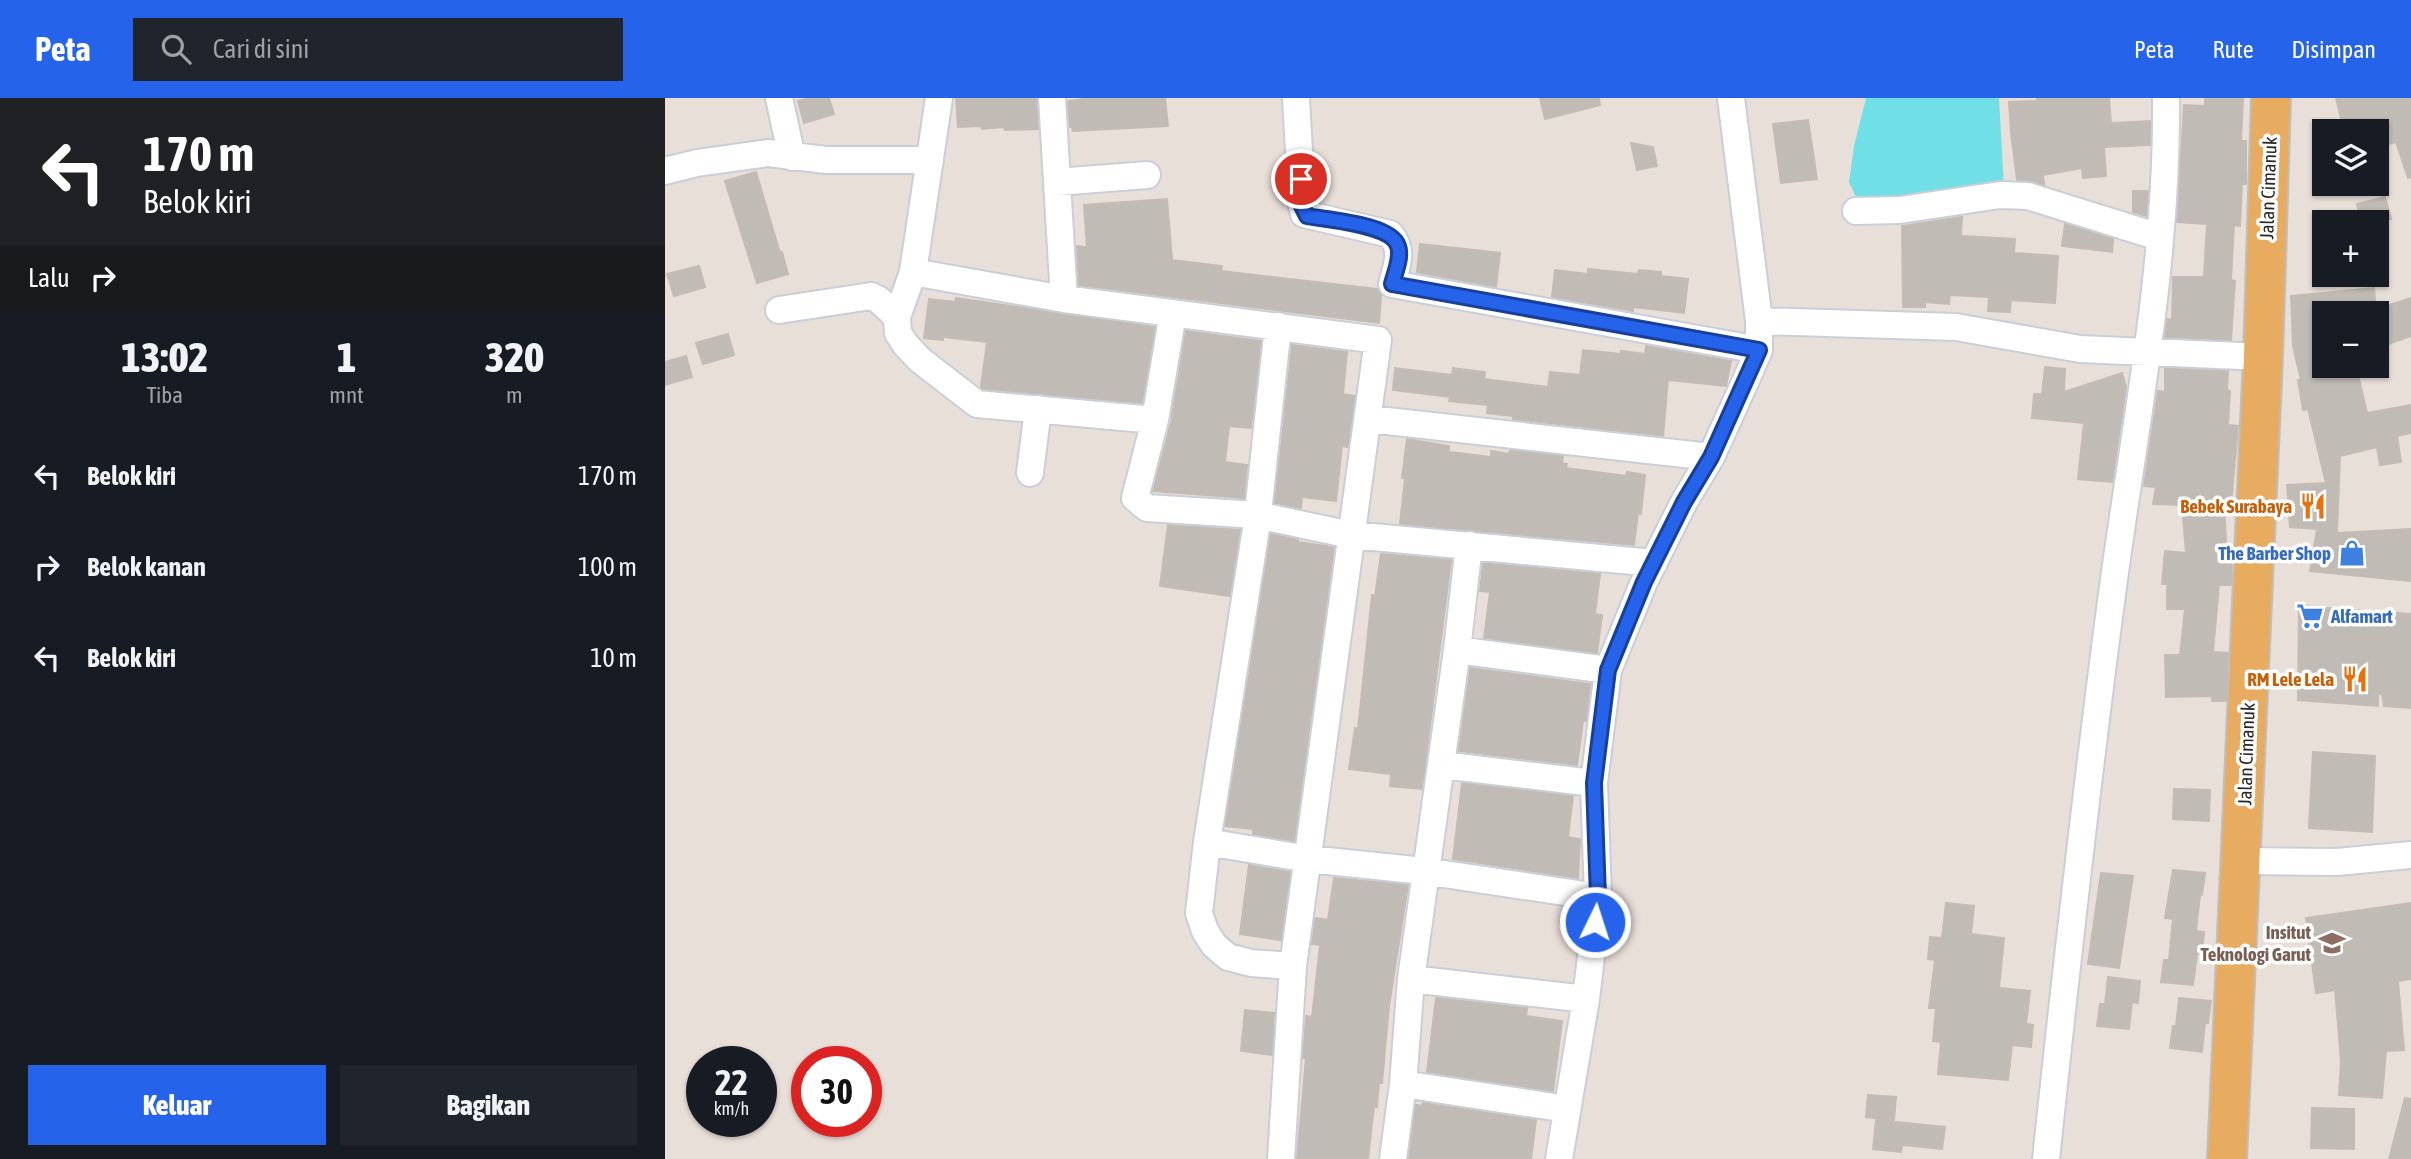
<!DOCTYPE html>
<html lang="id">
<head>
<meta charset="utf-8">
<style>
  :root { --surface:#171b24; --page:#20242c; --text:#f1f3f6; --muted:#9ea1a6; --accent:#2563eb }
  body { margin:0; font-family:"Asap Condensed",sans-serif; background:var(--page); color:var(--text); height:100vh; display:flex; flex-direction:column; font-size:26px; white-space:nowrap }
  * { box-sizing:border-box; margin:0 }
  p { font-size:23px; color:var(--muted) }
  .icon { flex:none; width:38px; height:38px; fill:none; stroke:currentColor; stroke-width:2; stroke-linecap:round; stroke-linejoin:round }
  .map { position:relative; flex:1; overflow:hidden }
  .drawer { display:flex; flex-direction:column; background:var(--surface); width:665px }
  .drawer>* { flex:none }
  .banner { background:#202124; color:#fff; overflow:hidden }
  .fabs { position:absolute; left:1647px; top:21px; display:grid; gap:14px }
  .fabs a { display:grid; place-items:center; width:77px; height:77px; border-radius:0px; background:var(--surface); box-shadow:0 2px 5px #0004; font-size:35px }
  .speed { position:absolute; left:21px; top:948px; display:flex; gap:14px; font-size:35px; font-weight:700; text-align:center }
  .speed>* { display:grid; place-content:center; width:91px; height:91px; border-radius:50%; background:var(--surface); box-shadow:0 2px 5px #0004; line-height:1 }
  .speed small { font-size:18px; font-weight:400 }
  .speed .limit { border:10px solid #d22; background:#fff; color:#111 }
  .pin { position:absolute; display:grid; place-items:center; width:60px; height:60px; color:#fff; margin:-30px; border:4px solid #fff; border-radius:50%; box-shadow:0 2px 7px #0007 }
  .me { position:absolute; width:77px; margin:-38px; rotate:4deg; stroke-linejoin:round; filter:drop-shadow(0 0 5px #0008) }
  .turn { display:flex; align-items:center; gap:24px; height:147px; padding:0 28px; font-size:32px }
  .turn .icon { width:91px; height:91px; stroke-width:2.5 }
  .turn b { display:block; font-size:49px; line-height:60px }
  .then { display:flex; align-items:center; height:66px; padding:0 28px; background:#0003; gap:14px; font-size:26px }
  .eta { display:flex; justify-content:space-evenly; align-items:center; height:119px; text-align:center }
  .eta b { font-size:42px; font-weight:800; line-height:49px }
  .action { display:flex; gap:14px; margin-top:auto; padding:14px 28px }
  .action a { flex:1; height:80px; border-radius:0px; background:var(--accent); color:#fff; font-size:28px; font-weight:800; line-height:80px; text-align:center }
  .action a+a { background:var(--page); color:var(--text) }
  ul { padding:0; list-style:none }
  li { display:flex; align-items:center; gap:21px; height:91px; padding:0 28px }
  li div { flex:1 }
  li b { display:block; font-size:26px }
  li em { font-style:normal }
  header { display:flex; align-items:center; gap:42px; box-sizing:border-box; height:98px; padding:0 35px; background:var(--accent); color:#fff }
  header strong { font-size:33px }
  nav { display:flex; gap:38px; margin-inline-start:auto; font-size:24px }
  .search { width:490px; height:63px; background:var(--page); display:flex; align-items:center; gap:18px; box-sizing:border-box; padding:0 24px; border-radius:0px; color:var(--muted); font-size:26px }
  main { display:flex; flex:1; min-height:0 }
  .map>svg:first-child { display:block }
  .water { fill:#71dfe6 }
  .building { fill:#c1bbb5; stroke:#c4bbb4; stroke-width:2 }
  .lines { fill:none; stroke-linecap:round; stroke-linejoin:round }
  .street-casing { stroke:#c8cfd9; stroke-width:30 }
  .primary-casing { stroke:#bebebe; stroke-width:42 }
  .street { stroke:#fff; stroke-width:26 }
  .primary { stroke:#e7ac60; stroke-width:38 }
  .route-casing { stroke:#184099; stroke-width:18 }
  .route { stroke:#2563eb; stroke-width:12 }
  .labels { text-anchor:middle; stroke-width:7; stroke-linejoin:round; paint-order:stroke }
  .street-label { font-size:19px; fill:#272727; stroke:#fff }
  .food-label { font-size:19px; font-weight:bold; fill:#c56008; stroke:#fff; text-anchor:end }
  .shop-label { font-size:19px; font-weight:bold; fill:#366cbe; stroke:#fff; text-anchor:end }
  .education-label { font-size:19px; font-weight:bold; fill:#785e54; stroke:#fff; text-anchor:end }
</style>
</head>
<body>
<header>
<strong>Peta</strong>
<div class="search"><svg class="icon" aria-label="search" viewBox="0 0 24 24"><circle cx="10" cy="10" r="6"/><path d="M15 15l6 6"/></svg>Cari di sini</div>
<nav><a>Peta</a><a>Rute</a><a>Disimpan</a></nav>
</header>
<main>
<section class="drawer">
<div class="banner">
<div class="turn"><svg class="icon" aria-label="left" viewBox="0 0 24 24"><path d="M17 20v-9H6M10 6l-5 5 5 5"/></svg><div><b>170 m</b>Belok kiri</div></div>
<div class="then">Lalu<svg class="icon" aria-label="right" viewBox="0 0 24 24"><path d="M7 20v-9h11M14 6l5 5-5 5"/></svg></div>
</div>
<div class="eta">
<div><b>13:02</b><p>Tiba</p></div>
<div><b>1</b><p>mnt</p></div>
<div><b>320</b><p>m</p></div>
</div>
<ul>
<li><svg class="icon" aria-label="left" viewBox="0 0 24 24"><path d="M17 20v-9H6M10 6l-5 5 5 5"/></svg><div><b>Belok kiri</b></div><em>170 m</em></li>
<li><svg class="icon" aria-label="right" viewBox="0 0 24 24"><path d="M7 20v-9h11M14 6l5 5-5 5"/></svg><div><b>Belok kanan</b></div><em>100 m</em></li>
<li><svg class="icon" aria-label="left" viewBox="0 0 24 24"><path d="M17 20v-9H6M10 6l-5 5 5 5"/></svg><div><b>Belok kiri</b></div><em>10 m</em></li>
</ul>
<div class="action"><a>Keluar</a><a>Bagikan</a></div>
</section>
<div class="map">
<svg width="1746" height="1061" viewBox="0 0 1746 1061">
  <rect width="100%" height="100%" fill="#e9dfd9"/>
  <path class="water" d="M1201,0H1334L1339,91L1206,105L1192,101L1184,84L1189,48Z"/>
  <path class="building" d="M145,0H164L169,16L139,25L133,3Z
    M291,0L371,1L373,31L340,32L339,29L317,31L316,28L293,29Z
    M426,0H500L503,28L408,33L407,29H405L403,3Z
    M875,0H934L935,7L880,21Z
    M1372,0H1444L1446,25L1485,23V47L1439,49L1441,78L1418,80L1417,70L1378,77L1379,87L1352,82L1346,35L1344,4L1372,3Z
    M1540,0H1578L1576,43H1581V86H1577L1575,128L1569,127L1566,182L1570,183L1566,242L1500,239L1502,221L1507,222L1508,179H1539L1542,126L1512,124L1519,7L1540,8Z
    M1671,0H1746V79L1743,80L1731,44L1712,49V33H1679Z
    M1143,22L1152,81L1116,85L1108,26Z
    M966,45L988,49L992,68L972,72Z
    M91,74L115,155L117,154L123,176L92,185L60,83Z
    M1468,93H1483L1481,118L1468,114Z
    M1720,99L1726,121L1715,124H1697L1692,106Z
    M502,101L507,162L557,168L556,173L712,191L716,197L714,225L414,187L412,148L422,149L419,107Z
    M1297,119L1296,138L1350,141L1349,155L1393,158L1390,205L1346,202L1345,214L1323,213L1324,199L1285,197L1284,206L1260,204V209H1238L1237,128Z
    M1400,126L1448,141L1447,154L1397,148Z
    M755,146L835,155L831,189L752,174Z
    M34,168L40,189L9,198L2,176Z
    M923,171L973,176L974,172L996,174V178L1023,181L1019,215L968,209V213L963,212L887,199L890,172L923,176Z
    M1709,190L1711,215H1659V268H1691L1702,315L1746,307V335L1732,338L1736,364L1715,367L1712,349L1675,358L1672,435L1746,431V483L1645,473L1652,431L1625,429L1622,387L1661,385L1643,311L1638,312L1633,282H1636L1628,248L1626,198Z
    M291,200L490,229L477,305L318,291L316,289L322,244L278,239V242L259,240L264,201L290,204Z
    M1746,200V238L1712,250V211Z
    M521,233L596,243L586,330L564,328L560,364L582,367L579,400L488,393L506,325Z
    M63,236L69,257L38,266L31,245Z
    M627,247L682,254L678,296L690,298L683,349L677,348L671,403L637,399L636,410L610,405Z
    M981,248L1066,263L1061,288L1003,282L998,338L848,321V318L822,315L823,307L784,303L785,299L728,292L730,270L787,277L788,270L820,274L819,281L883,289L885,274L915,277L918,252L956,256V253L980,256Z
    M21,258L27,279L0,287V264Z
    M1380,269L1400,271L1399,294L1457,275L1461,289L1447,384L1413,381L1419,325L1367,320L1369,296H1377Z
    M1500,270L1563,273L1562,292L1565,293L1563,327L1573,328L1566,407H1559L1562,457H1567L1566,487H1554L1548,554L1563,555L1561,603H1547V598L1501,599L1500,557H1515L1520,511H1502V486H1497L1500,453L1521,455L1517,407L1488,406L1491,389L1479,388L1493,293L1500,294Z
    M742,341L784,348V354L826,359V353L844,356L845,352L898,358L897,365L902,366L901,370L961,378L962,374L980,377L976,416L973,415L969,447L735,426L740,380H737Z
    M503,427L575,432L565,498L495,488Z
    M606,436L633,442V444L669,449L629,743L588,736V731L560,728Z
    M716,456L786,462L757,691L725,688L726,676L684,671L690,630L693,631L707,497L710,498Z
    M818,465L935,476L930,516L937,517L932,555L819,540L825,494L815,493Z
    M1634,508L1746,516V610L1719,608L1717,596H1713V608L1633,602Z
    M805,570L925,586L921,623H918L912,667L794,653Z
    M1648,654L1710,658L1707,734L1644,730Z
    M797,685L908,698L903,739L915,741L913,780L788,761Z
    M1509,691L1545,692L1544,723L1508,721Z
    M584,767L625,774L616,842L575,836Z
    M1508,772L1540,775L1537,797H1535L1531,833L1539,834L1537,856H1532L1528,887L1496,884L1499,862H1504L1508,821L1500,820Z
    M1436,775L1468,778L1454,870L1423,866Z
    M669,780L743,787L724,908L717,985H714L712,1009L709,1008L703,1061H632L641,960H638L641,918L647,919L655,847L647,846L650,820L663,822Z
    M1281,805L1309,808L1306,836L1339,840L1334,890L1365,893L1361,926L1368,927L1366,949L1347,947L1343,982L1273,976L1276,944L1268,943L1271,910H1264L1270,862L1263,861L1265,839L1277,840Z
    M1746,805V881L1733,883L1739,952L1721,953L1717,1000L1674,997L1676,963L1670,892L1651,895L1641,820Z
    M1443,879L1475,883L1473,905L1467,904L1464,931L1432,928L1435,906H1440Z
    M771,900L862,910L861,918L897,923L888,993L762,974Z
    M1514,900L1546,903L1543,925H1540L1537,954L1505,950L1508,928H1511Z
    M580,912L609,915L607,957L576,953Z
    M1203,997L1231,999L1229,1022L1201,1019Z
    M1740,1000L1746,1001V1061H1724Z
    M758,1005L871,1022L866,1061H744L751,1007L757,1008Z
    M1647,1010L1689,1011V1051L1646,1050Z
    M1211,1022L1280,1029L1277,1051L1237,1047L1236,1054L1208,1051Z"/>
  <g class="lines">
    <g class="street-casing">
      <path id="street" d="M114,0L127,59
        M274,0L248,174L232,219L233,235L240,246L255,262L312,306L490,322
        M387,0L399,201
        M631,0L637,108L639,116L725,136C739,152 732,167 727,186L1094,252
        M0,73L32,65L103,55L161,62H265
        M392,84L482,77
        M1191,113L1235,112L1335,97L1363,98L1494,139
        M248,174L399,201L713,242L628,868L616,1061
        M114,212L206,198L214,202L232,219
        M508,215L490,322L470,400L482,410L592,417L686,437L989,465
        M1094,223L1291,229L1415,251L1598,259
        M613,228L592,424L542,744L534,815L540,833L549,847L563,859L586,865L628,868
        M704,321L1046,359
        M365,375L373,311
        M792,552L943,572
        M776,667L929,685
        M542,744L643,761L759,773L933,799
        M1576,763L1672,764L1746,757
        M746,881L921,901
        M738,986L902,1011
        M728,1061L738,986L746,881L792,552L804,447
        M894,1061L921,901L933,799L929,685L943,572L979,484L1019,404L1046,359L1081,282L1094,252V223L1066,0
        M1381,1061C1401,872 1422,684 1447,496C1469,331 1503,167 1501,0"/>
    </g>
    <g class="primary-casing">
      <path id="primary" d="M1562,1061L1598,259L1606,0"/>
    </g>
    <use href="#street" class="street"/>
    <use href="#primary" class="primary"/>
  </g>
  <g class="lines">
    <g class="route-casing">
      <path id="route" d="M636,81L637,108L642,118C663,122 726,126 733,148C737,159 730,174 727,186L1094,252L1046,359L1019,404L979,484L943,572L929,685L933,799L930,824"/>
    </g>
    <use href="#route" class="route"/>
  </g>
  <defs>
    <g id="restaurant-bare" transform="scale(2.1)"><path d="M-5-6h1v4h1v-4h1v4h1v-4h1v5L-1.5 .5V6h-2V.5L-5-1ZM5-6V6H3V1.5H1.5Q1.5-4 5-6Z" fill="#e8710a" stroke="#fff" stroke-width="2.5" paint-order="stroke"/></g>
    <g id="shop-bare" transform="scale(2.1)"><path d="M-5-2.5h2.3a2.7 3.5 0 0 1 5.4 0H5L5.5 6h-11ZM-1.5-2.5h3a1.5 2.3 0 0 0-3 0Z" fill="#3f7fe0" stroke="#fff" stroke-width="2.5" paint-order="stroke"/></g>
    <g id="supermarket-bare" transform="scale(2.1)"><path d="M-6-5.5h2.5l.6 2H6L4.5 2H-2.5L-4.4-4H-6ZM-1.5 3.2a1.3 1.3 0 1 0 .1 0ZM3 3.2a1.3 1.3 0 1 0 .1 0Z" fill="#3f7fe0" stroke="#fff" stroke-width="2.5" paint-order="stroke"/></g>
    <g id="university-bare" transform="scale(2.1)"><path d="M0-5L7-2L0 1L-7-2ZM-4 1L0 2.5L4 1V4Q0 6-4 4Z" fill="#8d6e63" stroke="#fff" stroke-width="2.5" paint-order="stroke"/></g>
  </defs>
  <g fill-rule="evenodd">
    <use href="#restaurant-bare" x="1648" y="408"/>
    <use href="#shop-bare" x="1687" y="455"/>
    <use href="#supermarket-bare" x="1645" y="518"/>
    <use href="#restaurant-bare" x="1690" y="581"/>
    <use href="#university-bare" x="1667" y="845"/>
  </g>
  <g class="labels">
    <g class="street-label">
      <text transform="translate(1603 90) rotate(-88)" y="7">Jalan Cimanuk</text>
      <text transform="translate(1581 656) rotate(-88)" y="7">Jalan Cimanuk</text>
    </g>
    <g class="food-label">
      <text x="1627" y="415">Bebek Surabaya</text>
      <text x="1669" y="588">RM Lele Lela</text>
    </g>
    <g class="shop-label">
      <text x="1666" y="462">The Barber Shop</text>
      <text x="1666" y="525" text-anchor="start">Alfamart</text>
    </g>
    <g class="education-label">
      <text x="1646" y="841">Insitut<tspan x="1646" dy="22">Teknologi Garut</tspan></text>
    </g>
  </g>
</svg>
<div class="fabs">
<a><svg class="icon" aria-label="layers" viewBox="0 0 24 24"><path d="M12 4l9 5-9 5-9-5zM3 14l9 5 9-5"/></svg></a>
<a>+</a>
<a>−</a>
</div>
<div class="speed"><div>22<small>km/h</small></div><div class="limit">30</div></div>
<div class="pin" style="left:636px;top:81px;background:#d93025"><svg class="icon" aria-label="arrive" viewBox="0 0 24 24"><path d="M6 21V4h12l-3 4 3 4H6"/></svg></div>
<svg class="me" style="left:930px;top:824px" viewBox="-20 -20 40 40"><circle r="17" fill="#2563eb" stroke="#fff" stroke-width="3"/><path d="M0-11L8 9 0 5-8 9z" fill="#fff"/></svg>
</div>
</main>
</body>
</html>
